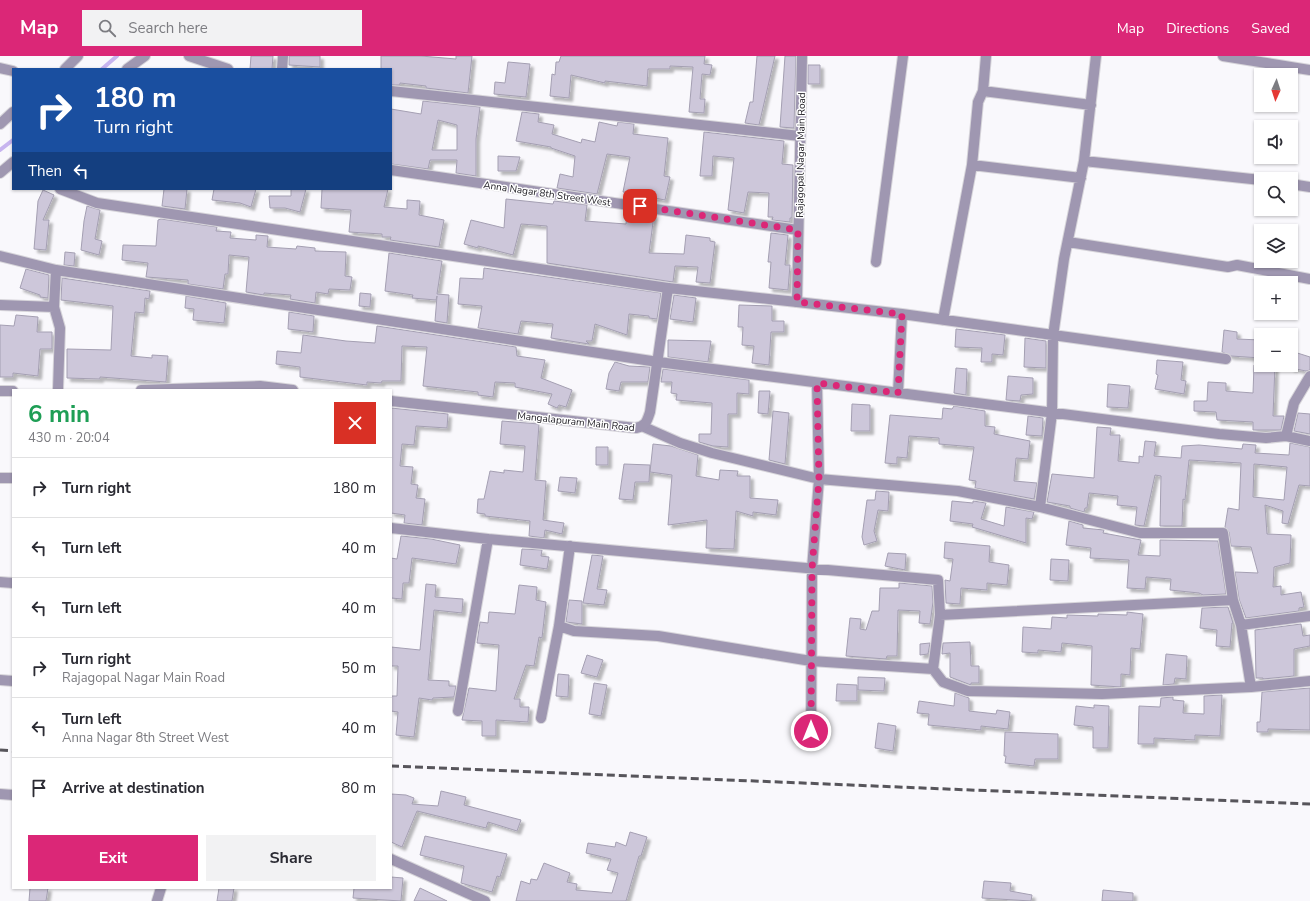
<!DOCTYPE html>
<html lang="en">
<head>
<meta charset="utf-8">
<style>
  :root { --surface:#fff; --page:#f2f2f3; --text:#2b2b33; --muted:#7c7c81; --line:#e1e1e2; --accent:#db2777 }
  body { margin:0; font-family:"Nunito Sans",sans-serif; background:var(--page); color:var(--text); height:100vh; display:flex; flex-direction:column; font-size:15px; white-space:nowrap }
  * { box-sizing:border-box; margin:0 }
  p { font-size:13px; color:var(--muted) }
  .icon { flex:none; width:22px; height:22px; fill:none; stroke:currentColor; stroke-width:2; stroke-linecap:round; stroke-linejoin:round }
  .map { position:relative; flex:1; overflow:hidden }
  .details { position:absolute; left:12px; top:333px; width:380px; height:500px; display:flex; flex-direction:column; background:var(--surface); border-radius:0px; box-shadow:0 1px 3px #0004 }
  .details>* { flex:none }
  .top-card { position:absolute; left:12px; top:12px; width:380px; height:122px; border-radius:0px; box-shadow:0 1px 3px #0004; background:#1a4fa0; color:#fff; overflow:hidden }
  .needle { width:26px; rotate:183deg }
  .buttons { position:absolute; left:1254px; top:12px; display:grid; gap:8px }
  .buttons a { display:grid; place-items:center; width:44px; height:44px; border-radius:0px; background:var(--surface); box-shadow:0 1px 3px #0004; font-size:20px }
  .pin { position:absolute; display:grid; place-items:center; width:34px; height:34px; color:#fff; margin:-17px; border-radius:8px; box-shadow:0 2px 6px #0006 }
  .me { position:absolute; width:44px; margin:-22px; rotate:0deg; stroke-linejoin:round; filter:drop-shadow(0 0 3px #0008) }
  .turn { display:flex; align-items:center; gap:14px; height:84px; padding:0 16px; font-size:18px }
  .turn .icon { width:52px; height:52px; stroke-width:2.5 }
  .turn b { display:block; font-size:28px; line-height:34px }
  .then { display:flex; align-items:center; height:38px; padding:0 16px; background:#0003; gap:8px; font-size:15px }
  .round { display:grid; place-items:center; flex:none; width:42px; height:42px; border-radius:0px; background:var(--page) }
  .summary { display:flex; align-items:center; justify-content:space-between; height:68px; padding:0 16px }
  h1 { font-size:24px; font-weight:700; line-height:30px; color:#1e9e55 }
  .primary-button { display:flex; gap:8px; margin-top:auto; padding:8px 16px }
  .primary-button a { flex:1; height:46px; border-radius:0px; background:var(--accent); color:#fff; font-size:16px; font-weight:700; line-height:46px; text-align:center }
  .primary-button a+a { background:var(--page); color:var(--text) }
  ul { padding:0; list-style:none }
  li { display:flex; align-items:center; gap:12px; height:60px; padding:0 16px; border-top:1px solid var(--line) }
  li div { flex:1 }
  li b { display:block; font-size:15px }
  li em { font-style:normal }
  header { display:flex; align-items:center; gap:24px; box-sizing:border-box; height:56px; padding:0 20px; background:var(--accent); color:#fff }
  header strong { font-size:19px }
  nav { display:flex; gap:22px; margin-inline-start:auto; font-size:14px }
  .search { width:280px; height:36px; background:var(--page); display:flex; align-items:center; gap:10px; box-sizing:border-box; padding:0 14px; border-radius:0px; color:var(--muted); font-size:15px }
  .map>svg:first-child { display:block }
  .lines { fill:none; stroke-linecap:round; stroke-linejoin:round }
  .stream { stroke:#c7b4ef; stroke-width:4 }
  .building { fill:#cdc7da; stroke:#a49fb2; fill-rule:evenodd; filter:url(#shadow) }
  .minor-casing { stroke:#d7d5da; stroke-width:12 }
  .tertiary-casing { stroke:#d7d5da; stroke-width:12 }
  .minor { stroke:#9f97b1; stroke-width:10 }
  .tertiary { stroke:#9f97b1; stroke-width:10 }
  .rail { stroke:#57555b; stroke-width:3; stroke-dasharray:8 4; stroke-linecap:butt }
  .route { stroke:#db2777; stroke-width:7; stroke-dasharray:0 12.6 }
  .labels { text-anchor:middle; stroke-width:3; stroke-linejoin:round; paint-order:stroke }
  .street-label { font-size:10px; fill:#222027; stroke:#fff }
</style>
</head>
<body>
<header>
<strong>Map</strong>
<div class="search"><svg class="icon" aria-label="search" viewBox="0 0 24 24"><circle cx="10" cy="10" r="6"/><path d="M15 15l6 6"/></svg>Search here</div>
<nav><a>Map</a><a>Directions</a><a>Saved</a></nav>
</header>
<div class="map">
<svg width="1310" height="845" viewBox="0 0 1310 845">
  <defs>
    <filter id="shadow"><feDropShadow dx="3.5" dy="3.5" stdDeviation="1" flood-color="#0004"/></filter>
  </defs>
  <rect width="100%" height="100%" fill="#f9f8fc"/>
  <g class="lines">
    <path class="stream" d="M102,13L117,0
      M0,94L13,84"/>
  </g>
  <path class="building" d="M251,0H273L272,13H250Z
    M289,0H320V11L289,9Z
    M381,0H421L456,3V0H472L468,37L426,32V30L400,27V29H391V13H381Z
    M561,0H705L704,8L712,9L710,19L702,18L700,43H705L704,57L689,56L693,11L670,10V13H648L647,30L605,25V27L571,19L569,42L550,40L552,18L555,19L556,6H559Z
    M757,0H775L759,69L745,67L750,46H753Z
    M785,0H796L794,72L780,71Z
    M508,6L530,8L526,41L494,38L495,26L505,27Z
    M808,9H820V28H808Z
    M423,45L480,51L476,83V120L456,117L457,104H430L428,113L391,108V53L421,58ZM438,64L457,69V94H432Z
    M522,56L539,58L538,66L554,69L552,78L581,87L582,83L595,86L599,66L617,70L618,66L634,68L633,78L668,82L664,120L670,121L665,144L623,136L630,101L607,98L597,138L557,132L560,118L573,121L575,100L551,92V91L516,85Z
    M704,76L784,85L782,108L793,109L792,162H790V166L772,164L773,161H768L769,137L748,136L744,157L728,154L734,102L713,100L712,120H700Z
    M498,100L520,101L516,115H498Z
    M164,133H187L185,153L162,150Z
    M214,133H256L251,151L240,147L212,144Z
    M291,133H306L300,156L285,152H270L269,140H291Z
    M322,133H388L384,151L407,153V144L420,145L419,159L444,164L439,191L390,184L391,181H382V178L349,176L351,154L321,152Z
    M43,134L54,139L43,164H49L46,194L34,193L38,145Z
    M506,143L553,148L554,145L587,149L585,165L626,168L627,156L654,159L649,197L684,198L686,179L710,182V185L715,186L710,227L696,226L698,211L675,210L673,226L547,207V170L521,168L513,199L478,190V192L464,188L471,164L504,172Z
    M87,150L100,154L95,183L102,185L99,199L81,194L84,165Z
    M161,163L217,171L216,175L231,176L230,182L256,184V179L268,180L267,191L296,193L297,190L315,192V195L346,196L345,220L352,221L350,234L329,233L328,238L316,236L315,247L290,243L291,239L264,237V239L246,236L249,201L229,199L228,218H225L223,233L188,228V224L146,221L148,207L122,204L123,189L156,190L158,164Z
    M771,177L788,179L785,209H790L788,234L769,232L771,206H768Z
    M65,196L75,197L74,210L64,209Z
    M389,197L442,205L437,238L449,239L447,267L435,265L437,240L436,244L412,242L413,239L385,235Z
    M484,212L661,237L657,263L649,262V260L629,258L627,279L595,268L592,285H586L589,288L551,282L553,268L521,265L518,278L478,272L482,250L458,248L460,222L483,223Z
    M26,213L49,219L48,242L40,241V239L20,232Z
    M62,222L150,235L149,243L145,242L144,257L135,256L131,300L152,302V299L168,300L166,326L100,321V323L67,322V293L111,294L113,250L61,244Z
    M360,237L371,238L370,251L359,250Z
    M674,239L696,242L693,266L670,263Z
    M186,240L226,247L224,267L193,264L194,253L185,252Z
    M739,249L772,250V265H784V276H771L769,309L752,307L754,290L742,289L743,271H738Z
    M289,256L314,260L313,276L288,273Z
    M16,259L38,261L37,276H52V293H40L38,320L13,317V321H0V269L14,270Z
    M377,270L516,291L517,300L545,304L541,322L572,334L566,351L559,349L557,352L548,348L552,338L515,331V327L495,326L493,341L478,339V336L423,330L427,291L402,290L401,325H382L381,327L367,326V329L300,321V311L276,308L277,295L301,297L303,279L346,285L375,287Z
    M956,273L1005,279L1003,299L992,298V306H981L982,292L955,291Z
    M1224,274L1237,276V283L1261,284V302L1231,300L1222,296Z
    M1025,282L1046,285V312L1024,311Z
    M668,284L711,285L708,306L668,301Z
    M1291,295L1310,301V314L1306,315L1291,312Z
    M1157,304L1183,306L1181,324L1186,325L1184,338L1155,333L1158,319L1156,318Z
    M615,306L629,310L650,311L648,326H621L619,335L606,333L609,317Z
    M1254,309H1275L1273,360H1284L1281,374H1253V366L1217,364L1216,356L1194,355V345H1207L1208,326L1226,327V335L1253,337Z
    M956,312L967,313L966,339L954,337Z
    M663,313L749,324V338L737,337V358H728V391L713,390L699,386V378H711L712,347L676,344L677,338L671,337L672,326H661Z
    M1008,320L1033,322V338L1021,339L1020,345L1006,344Z
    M1108,328L1130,330L1128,352L1107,351Z
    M759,335H770L768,358L758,357Z
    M852,348L870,349V375H851Z
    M954,350L985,355V370L995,371L994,378L1030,385L1028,403L1016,402L1014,425L1037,427L1034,443L975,432L976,425L969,424L974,391L939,388V382L909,380L907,402L897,401V408L885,407L890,359L942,363L943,352L952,353Z
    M391,352L448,358L447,372L416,370L414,389L402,388L400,410L413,411L411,428L418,429L416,442L425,443L422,469L404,467L405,459L391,457Z
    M773,355L789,357L785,408L769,404Z
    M1298,357L1310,358V378L1294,375Z
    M1028,360L1043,362L1042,380L1026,379Z
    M502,365L539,368L535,424L546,425L543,464L564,467L562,478L545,474L544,482L529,480L530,465L485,460V458L477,457L478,443H484L490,415L504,417V414L523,416L525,390L500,388Z
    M1097,371L1111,372L1110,379H1120L1118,405L1139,407V400L1143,401L1145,385L1156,386L1154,400L1181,402L1182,390L1199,389L1242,393L1243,388L1256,389L1255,397L1289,399L1290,387L1310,391V430L1299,429L1288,468L1282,467L1283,455L1265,449L1267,478L1291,479L1290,507L1274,511L1273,531L1281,530V539L1301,536L1304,551L1299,552V555L1246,562L1239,543L1235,516L1258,517L1251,491L1231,490L1229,476L1225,471L1228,452L1239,454L1241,407L1189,404L1185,444L1183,443L1182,470H1160L1161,420L1155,419L1144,470L1135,469L1137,451L1117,449L1118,440L1089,437L1087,452H1085L1084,456L1070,452V450L1047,446L1052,418L1094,422ZM1254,408L1287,411L1284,444L1253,441Z
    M653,388L671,390L698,399L696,420L719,424L720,414L738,415L737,420H750V442L778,444L776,459L753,456V460L736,455L734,493L706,492L707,464L668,469L672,419L650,416Z
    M596,391H608V409H596Z
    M624,408L650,409L649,426H635L633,444L619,443Z
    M560,421L577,422L575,437L558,435Z
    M876,435L889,436L888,455L878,454L874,475L877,485L864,489L862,481L867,444H875Z
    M952,445L973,447V445L986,447L981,463L1004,470L1006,451L1034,456L1032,463L1026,462V487L972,471L973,468L950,465Z
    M1069,465L1083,469V472L1104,474L1103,477L1141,484L1138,499L1160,500V484L1218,485L1226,538L1203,539L1199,537L1170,534L1171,523L1146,521L1145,533L1127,532L1129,504L1090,502L1091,492L1066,489Z
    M401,480L431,483L460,489L456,508L412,502L409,527H403L402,543L391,542V502L397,503Z
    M945,486L990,490L989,506L1009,509L1007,529L987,527V534L961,532L960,548L946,547L945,524L950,525L953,503L944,502Z
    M522,493L542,494L541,500L549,501L547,513L520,509Z
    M888,497L906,498L905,514L885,510Z
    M592,499L603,500L597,533L607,534L604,549L583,547Z
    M1051,503L1069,504L1068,525L1050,524Z
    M899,527L932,530L933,546L930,568L919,567L920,555L898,554L897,600H887L886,603L846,600L850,562L861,563L860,573L866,574L872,555H879L880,532H899Z
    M426,528L436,529L435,541L463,543L462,557L434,554L428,624L449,625V630H456L454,641L433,642L432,644L419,642L414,681L396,679L398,656L391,655V640H397L398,610H391V591L420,594Z
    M519,529L537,531L536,544L546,546L542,582L539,581L534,610L526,609L514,643H520V651H529L528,666L496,664V680H482V665L462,664L469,632L496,635L499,589L477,587L480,566L488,567L489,556L515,558Z
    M569,544L582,545V568L566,566Z
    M1228,551L1233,567H1232L1230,591L1216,590L1217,574L1200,572L1202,552Z
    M1127,556L1143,558L1140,593L1131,592L1130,619L1121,618V631L1091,629L1092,590L1062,587L1061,596L1038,594V597L1022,596L1023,571L1051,573L1052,561L1067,562V559L1098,560V558L1127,559Z
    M1301,568L1303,580L1310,579V590L1294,593V620L1263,623V622H1256L1255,574Z
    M970,586L971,610H979V627H971V629L950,621V597L942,598L943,587Z
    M930,587L928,598L920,599V588Z
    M1166,598L1187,600L1186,623L1175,622L1174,628L1163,629Z
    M587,599L603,604L597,621L581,617Z
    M558,618L569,619L568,641L556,640Z
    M858,621L885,622L884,635L858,634Z
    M594,627L607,629L601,660L589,658Z
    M837,628L857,629V645H836Z
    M1310,632V674L1268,673V676H1257V666H1260L1262,636Z
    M955,637L969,642V655L996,658L997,654L1010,656L1008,673L981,670V674L971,673L928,669L929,658L917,657L919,645L954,650Z
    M1222,639L1220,680L1195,679V684L1154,682V688H1138L1139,650L1160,651L1161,642L1173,641V644L1184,645L1183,657L1204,658V640Z
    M1094,649L1109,650L1108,692H1093V671L1074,669L1076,650L1094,652Z
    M878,667L896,670L893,695L875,692Z
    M1005,676L1058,678V703H1035L1034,710L1005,707L1006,700H1004Z
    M441,735L466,741L464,749L521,764L517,775L488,766L486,772L417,755L402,791L391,786V738L406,739L414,742L412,748L438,750Z
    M630,776L647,781L641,800H639L626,845H516L521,825L530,828L531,823L537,824L544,807L570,817L567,826L577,828L576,834L612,837L618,817L607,814L611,803L586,797L588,787L615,791L616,786L626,790Z
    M425,780L507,798L500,821L497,820L492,836L461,827L464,810L420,799Z
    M391,821L403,822L401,845L353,842L354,832H391Z
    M984,825L1011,827L1010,835L1032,839L1031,845L982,842Z
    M30,832H48L46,845H29Z
    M219,832H234L232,845H217Z
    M420,832L447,845H414Z
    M1103,834L1133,837V845H1102Z"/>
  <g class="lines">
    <g class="minor-casing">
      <path id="minor" d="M189,0L228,13
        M1223,0L1310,14
        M0,12L13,15
        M65,13L78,0
        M127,13L145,0
        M282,13L283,0
        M391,35L800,80
        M983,35L1091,49
        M0,68L13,56
        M1084,105L1261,124
        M972,109L1081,122
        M391,114L798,174
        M0,117L13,106
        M1291,128L1310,131
        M60,133L97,147L668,232
        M1068,186L1228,211L1237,209L1310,223
        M0,200L56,214L658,306L1219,378L1266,382L1286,380L1310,385
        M876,206L903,0
        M56,214L54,251L60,272L58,334
        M797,246L902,258L1226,303
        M0,249L54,251
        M943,264L972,109L978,46L983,35L986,0
        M898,337L902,258
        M644,371L680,387L712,397L819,423L958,435L1040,451L1140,477H1223L1233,544L1241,569L1251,631
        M1286,380L1294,347L1310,320
        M0,422H13
        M1040,451L1052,357L1053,280L1064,203L1084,105L1096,0
        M391,472L488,483L938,524L940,559L1233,544
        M0,526L13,527
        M940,559L933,613L943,626L968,635L1102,638L1251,631L1310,625
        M1241,569L1310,560
        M559,570L574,575L658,580L811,605L933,613
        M0,624L13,625
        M458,655L488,483
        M541,662L559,570L570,490
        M811,689L812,513L819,423L817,327
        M157,845L161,832"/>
    </g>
    <g class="tertiary-casing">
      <path id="tertiary" d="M141,334L260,330L293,334
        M0,335H13
        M391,345L636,372C646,370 647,365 650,356L668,232L797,246L802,0
        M0,738L13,739
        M391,803L485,845"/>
    </g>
    <use href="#minor" class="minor"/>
    <use href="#tertiary" class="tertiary"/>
    <path class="rail" d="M0,694L13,695
      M391,710L1310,748"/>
  </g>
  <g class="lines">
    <path class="route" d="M640,150L798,174L797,246L902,258L898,337L817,327L819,423L812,513L811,675"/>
  </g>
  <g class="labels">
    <g class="street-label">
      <text transform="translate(800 99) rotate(-89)" y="4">Rajagopal Nagar Main Road</text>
      <text transform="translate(547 137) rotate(8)" y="4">Anna Nagar 8th Street West</text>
      <text transform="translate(576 365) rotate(6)" y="4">Mangalapuram Main Road</text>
    </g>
  </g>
</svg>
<div class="buttons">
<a><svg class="needle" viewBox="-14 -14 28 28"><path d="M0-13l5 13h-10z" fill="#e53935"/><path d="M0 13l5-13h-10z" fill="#7c7c81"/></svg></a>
<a><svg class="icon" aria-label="sound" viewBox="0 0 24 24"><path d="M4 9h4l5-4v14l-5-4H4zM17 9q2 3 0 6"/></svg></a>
<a><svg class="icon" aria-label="search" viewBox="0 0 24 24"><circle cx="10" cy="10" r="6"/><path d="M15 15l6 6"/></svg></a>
<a><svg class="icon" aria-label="layers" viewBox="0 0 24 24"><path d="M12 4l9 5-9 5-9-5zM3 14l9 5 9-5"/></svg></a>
<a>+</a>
<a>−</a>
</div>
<div class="pin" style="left:640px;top:150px;background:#d93025"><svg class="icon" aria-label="arrive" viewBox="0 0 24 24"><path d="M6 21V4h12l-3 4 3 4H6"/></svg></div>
<svg class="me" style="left:811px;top:675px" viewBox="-20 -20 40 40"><circle r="17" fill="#db2777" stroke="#fff" stroke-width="3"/><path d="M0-11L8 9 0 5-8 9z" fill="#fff"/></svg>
<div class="top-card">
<div class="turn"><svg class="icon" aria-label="right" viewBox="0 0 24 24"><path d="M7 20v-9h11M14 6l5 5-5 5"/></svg><div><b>180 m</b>Turn right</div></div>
<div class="then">Then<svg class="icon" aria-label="left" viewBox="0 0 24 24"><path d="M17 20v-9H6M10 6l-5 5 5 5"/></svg></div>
</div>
<section class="details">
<div class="summary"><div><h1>6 min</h1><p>430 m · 20:04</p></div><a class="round" style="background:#d93025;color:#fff"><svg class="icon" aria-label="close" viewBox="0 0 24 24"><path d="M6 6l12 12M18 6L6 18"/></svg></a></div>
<ul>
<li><svg class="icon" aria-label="right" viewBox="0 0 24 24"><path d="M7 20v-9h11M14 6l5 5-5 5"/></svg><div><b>Turn right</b></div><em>180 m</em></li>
<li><svg class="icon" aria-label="left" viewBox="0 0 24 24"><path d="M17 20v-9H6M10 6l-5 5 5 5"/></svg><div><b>Turn left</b></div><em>40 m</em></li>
<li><svg class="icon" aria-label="left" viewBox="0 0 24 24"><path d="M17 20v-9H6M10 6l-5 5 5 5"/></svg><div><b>Turn left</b></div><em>40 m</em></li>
<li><svg class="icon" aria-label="right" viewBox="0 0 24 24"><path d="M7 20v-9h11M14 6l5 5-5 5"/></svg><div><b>Turn right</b><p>Rajagopal Nagar Main Road</p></div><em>50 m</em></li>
<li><svg class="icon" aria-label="left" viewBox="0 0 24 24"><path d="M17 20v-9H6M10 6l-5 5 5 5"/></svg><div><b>Turn left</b><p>Anna Nagar 8th Street West</p></div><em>40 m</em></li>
<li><svg class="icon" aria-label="arrive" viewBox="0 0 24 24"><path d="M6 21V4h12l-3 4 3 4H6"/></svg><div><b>Arrive at destination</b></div><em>80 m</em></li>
</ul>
<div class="primary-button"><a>Exit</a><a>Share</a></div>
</section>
</div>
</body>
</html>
